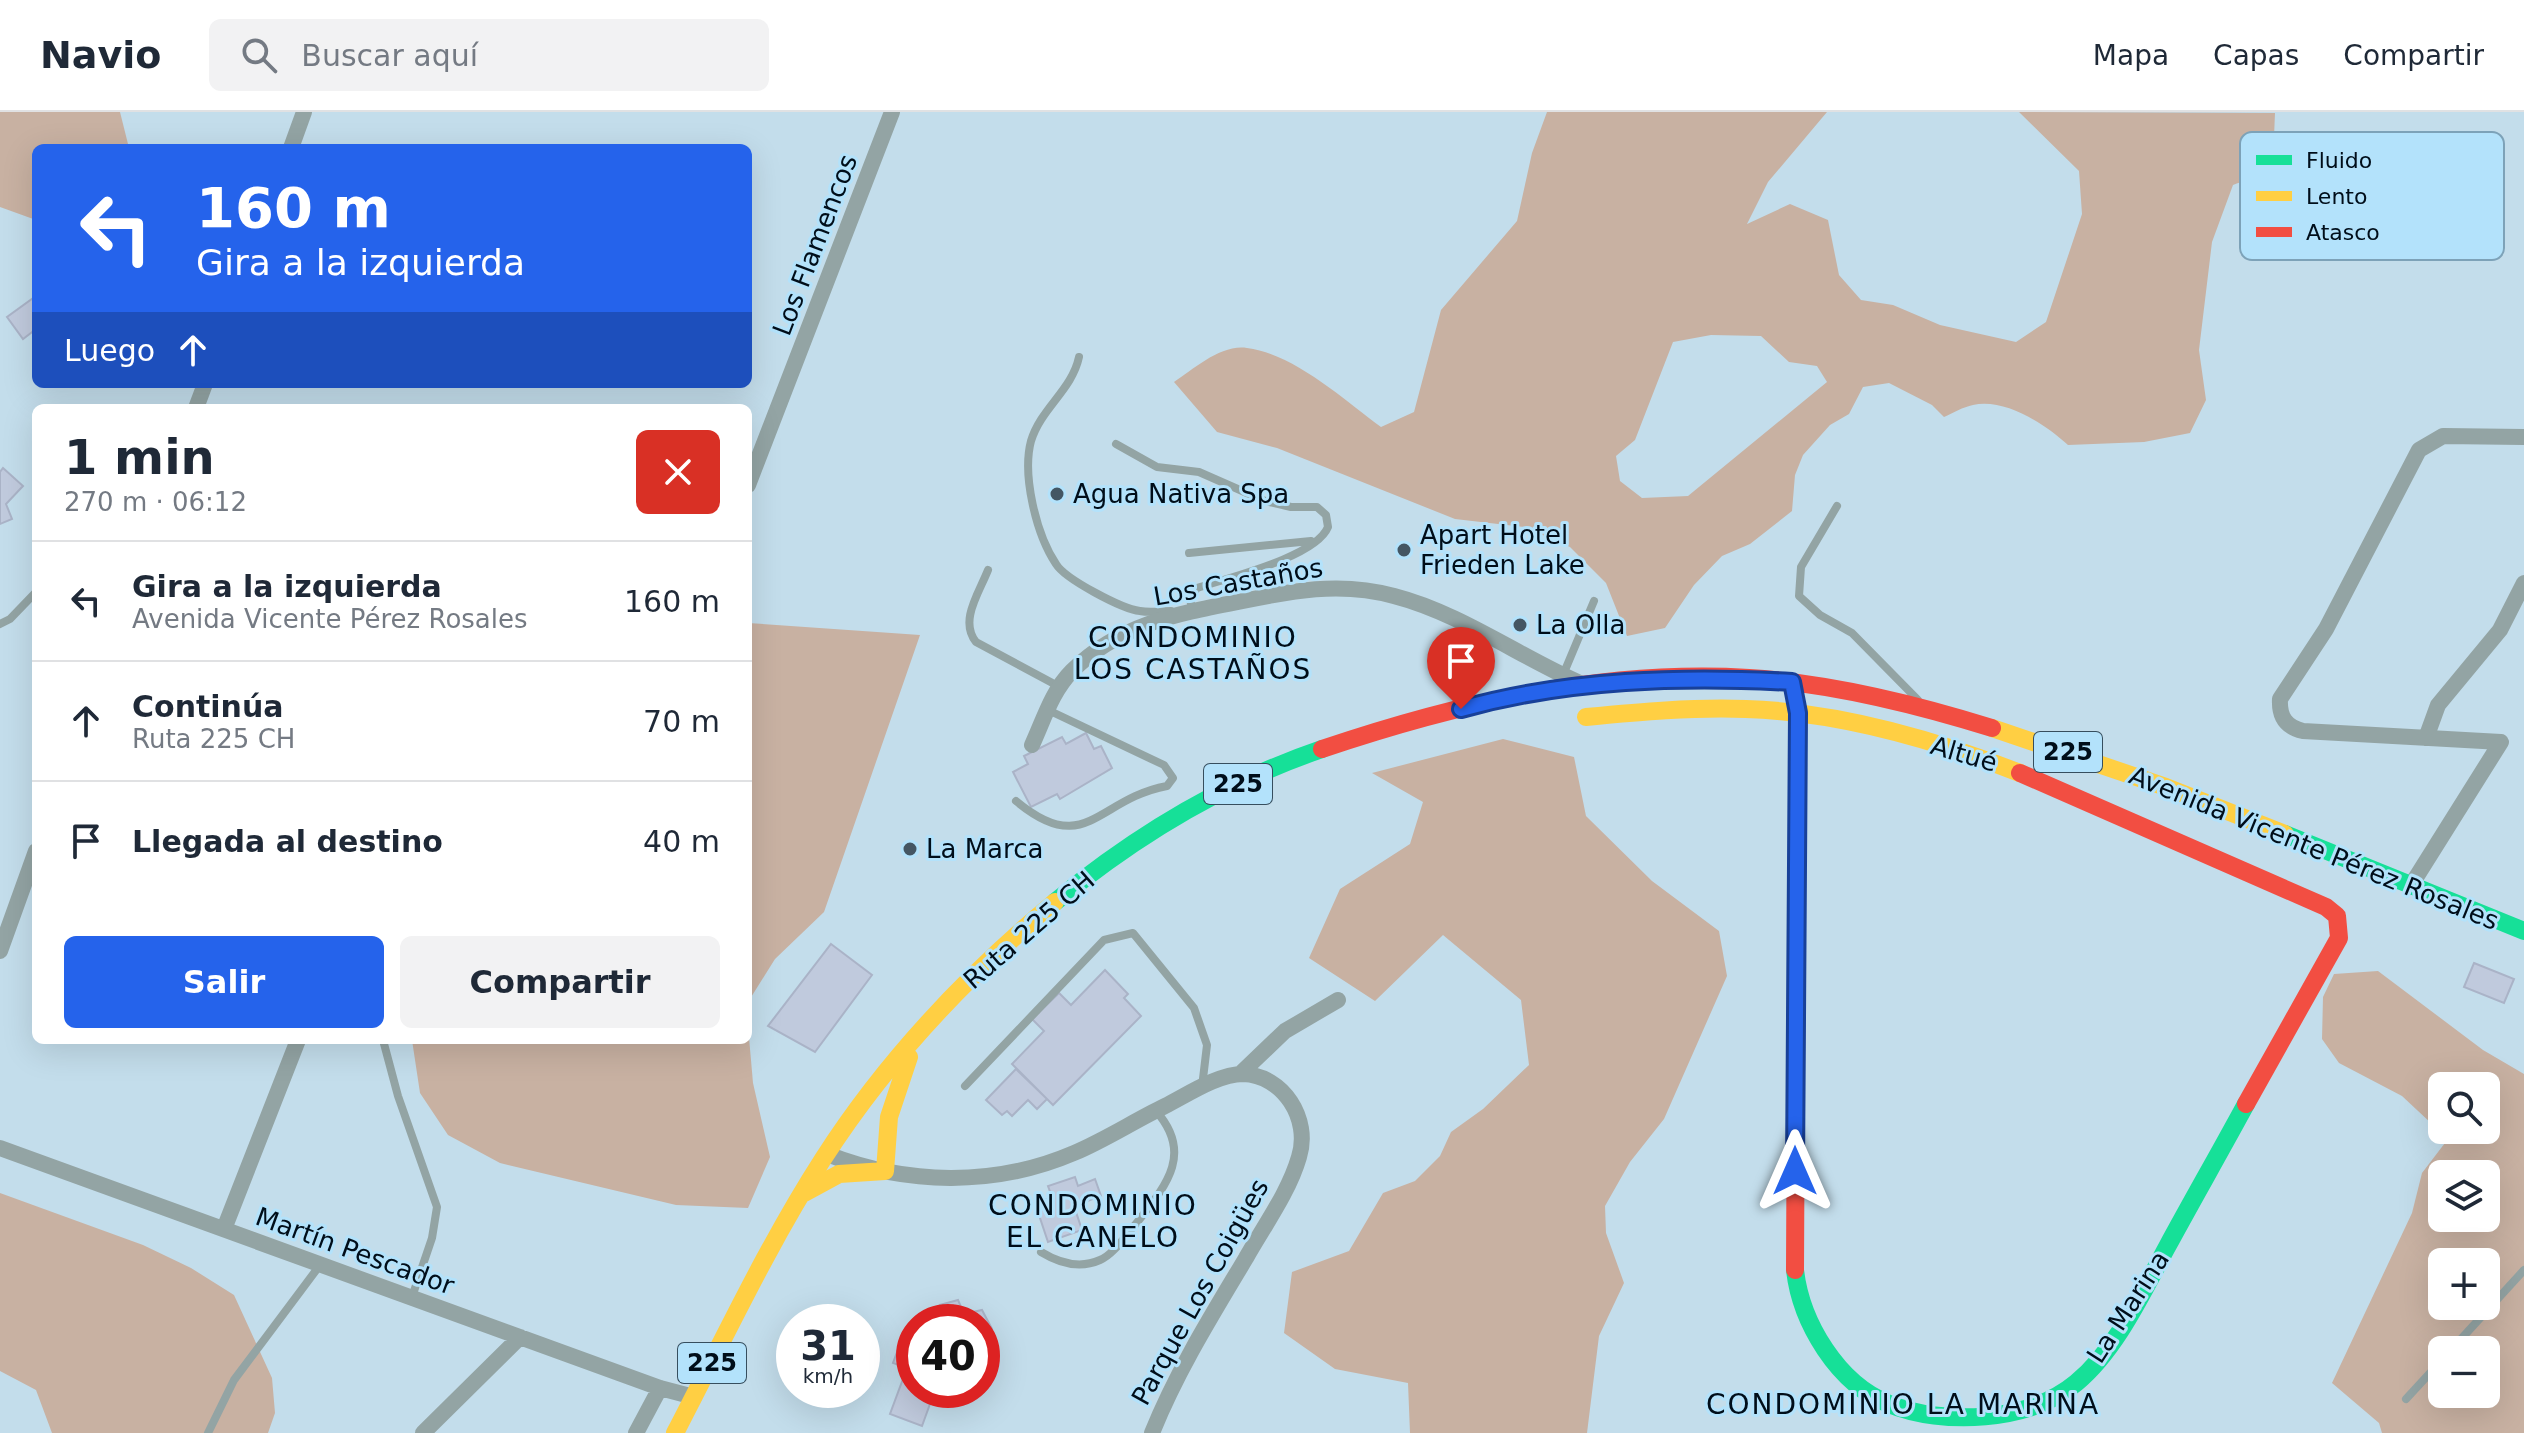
<!DOCTYPE html>
<html lang="es">
<head>
<meta charset="utf-8">
<style>
  :root { --surface:#fff; --page:#f2f2f3; --text:#1f2937; --muted:#747a83; --line:#e0e1e3; --accent:#2563eb }
  body { margin:0; font-family:"DejaVu Sans",sans-serif; background:var(--page); color:var(--text); height:100vh; display:flex; flex-direction:column; font-size:30px; white-space:nowrap }
  * { box-sizing:border-box; margin:0 }
  p { font-size:26px; color:var(--muted) }
  .icon { flex:none; width:44px; height:44px; fill:none; stroke:currentColor; stroke-width:2; stroke-linecap:round; stroke-linejoin:round }
  .map { position:relative; flex:1; overflow:hidden }
  .side { position:absolute; left:32px; top:292px; width:720px; height:640px; display:flex; flex-direction:column; background:var(--surface); border-radius:12px; box-shadow:0 8px 32px #0002 }
  .side>* { flex:none }
  .hud { position:absolute; left:32px; top:32px; width:720px; height:244px; border-radius:12px; box-shadow:0 8px 32px #0002; background:#2563eb; color:#fff; overflow:hidden }
  .controls { position:absolute; left:2428px; top:960px; display:grid; gap:16px }
  .controls a { display:grid; place-items:center; width:72px; height:72px; border-radius:12px; background:var(--surface); box-shadow:0 8px 32px #0002; font-size:40px }
  .speed { position:absolute; left:776px; top:1192px; display:flex; gap:16px; font-size:40px; font-weight:700; text-align:center }
  .speed>* { display:grid; place-content:center; width:104px; height:104px; border-radius:50%; background:var(--surface); box-shadow:0 8px 32px #0002; line-height:1 }
  .speed small { font-size:20px; font-weight:400 }
  .speed .limit { border:12px solid #d22; background:#fff; color:#111 }
  .pin { position:absolute; display:grid; place-items:center; width:68px; height:68px; color:#fff; margin:-82px -34px; border-radius:50% 50% 50% 0; rotate:-45deg; box-shadow:0 0 8px #0007 }
  .pin .icon { rotate:45deg }
  .me { position:absolute; width:88px; margin:-44px; rotate:0deg; stroke-linejoin:round; filter:drop-shadow(0 0 6px #0008) }
  .turn { display:flex; align-items:center; gap:28px; height:168px; padding:0 32px; font-size:36px }
  .turn .icon { width:104px; height:104px; stroke-width:2.5 }
  .turn b { display:block; font-size:56px; line-height:68px }
  .then { display:flex; align-items:center; height:76px; padding:0 32px; background:#0003; gap:16px; font-size:30px }
  .round { display:grid; place-items:center; flex:none; width:84px; height:84px; border-radius:12px; background:var(--page) }
  .overview { display:flex; align-items:center; justify-content:space-between; height:136px; padding:0 32px }
  h1 { font-size:48px; font-weight:700; line-height:60px }
  .cta { display:flex; gap:16px; margin-top:auto; padding:16px 32px }
  .cta a { flex:1; height:92px; border-radius:12px; background:var(--accent); color:#fff; font-size:32px; font-weight:700; line-height:92px; text-align:center }
  .cta a+a { background:var(--page); color:var(--text) }
  ul { padding:0; list-style:none }
  li { display:flex; align-items:center; gap:24px; height:120px; padding:0 32px; border-top:2px solid var(--line) }
  li div { flex:1 }
  li b { display:block; font-size:30px }
  li em { font-style:normal }
  header { display:flex; align-items:center; gap:48px; box-sizing:border-box; height:112px; padding:0 40px; background:var(--surface); border-bottom:2px solid var(--line) }
  header strong { font-size:38px }
  nav { display:flex; gap:44px; margin-inline-start:auto; font-size:28px }
  .search { width:560px; height:72px; background:var(--page); display:flex; align-items:center; gap:20px; box-sizing:border-box; padding:0 28px; border-radius:12px; color:var(--muted); font-size:30px }
  .map>svg:first-child { display:block }
  .forest { fill:#c8b1a2; fill-rule:evenodd }
  .building { fill:#c0cadd; stroke:#aab3c7; stroke-width:2 }
  .lines { fill:none; stroke-linecap:round; stroke-linejoin:round }
  .lane { stroke:#93a4a4; stroke-width:8 }
  .street { stroke:#93a4a4; stroke-width:16 }
  .fast { stroke:#16e098; stroke-width:18 }
  .slow { stroke:#ffcf43; stroke-width:18 }
  .jam { stroke:#f24e42; stroke-width:18 }
  .route-casing { stroke:#184099; stroke-width:20 }
  .route { stroke:#2563eb; stroke-width:14 }
  .poi-dot { fill:#445663; stroke:#b3e2fb; stroke-width:3 }
  .labels { text-anchor:middle; stroke-width:6; stroke-linejoin:round; paint-order:stroke }
  .shield { fill:#b3e2fb; stroke:#364e5e; stroke-width:2 }
  .shield-label { font-size:24px; font-weight:bold; fill:#000e1a }
  .street-label { font-size:26px; fill:#000e1a; stroke:#b3e2fb }
  .poi-label { font-size:26px; fill:#000e1a; stroke:#b3e2fb; text-anchor:start }
  .neighbourhood-label { font-size:28px; letter-spacing:2px; fill:#000e1a; stroke:#b3e2fb }
  .key { fill:#b3e2fb; stroke:#7da2b8; stroke-width:2 }
  .key-label { font-size:22px; fill:#000e1a }
</style>
</head>
<body>
<header>
<strong>Navio</strong>
<div class="search"><svg class="icon" aria-label="search" viewBox="0 0 24 24"><circle cx="10" cy="10" r="6"/><path d="M15 15l6 6"/></svg>Buscar aquí</div>
<nav><a>Mapa</a><a>Capas</a><a>Compartir</a></nav>
</header>
<div class="map">
<svg width="2524" height="1321" viewBox="0 0 2524 1321">
  <rect width="100%" height="100%" fill="#c3ddeb"/>
  <path class="forest" d="M0,0H120L129,36H36V108L0,95Z
    M1547,0H1827L1768,70L1747,112L1790,92L1828,108L1839,163L1861,188L1893,193L1940,213L2016,230L2046,210L2082,102L2079,59L2019,0L2275,1C2273,44 2277,58 2233,73L2212,130L2199,238L2206,288L2190,321L2144,330L2068,333C2046,313 2006,286 1973,293C1963,295 1953,301 1944,305L1932,293L1889,271L1863,275L1849,302L1830,313L1803,343L1795,363L1792,399L1750,432L1722,444L1694,473L1665,516L1627,524L1606,471L1570,435L1524,415L1455,407L1277,336L1217,320L1174,270C1194,257 1221,232 1247,236C1294,242 1343,287 1381,315L1414,300L1441,198L1517,109L1532,41ZM1711,223L1761,224L1789,250L1817,254L1827,270L1688,384L1642,386L1620,369L1616,344L1635,328L1673,230Z
    M748,511L920,523L824,800L775,847L748,890Z
    M1503,627L1574,645L1586,704L1652,769L1719,819L1727,864L1664,1007L1630,1050L1605,1094L1606,1121L1624,1171L1599,1224L1587,1321H1410L1408,1271L1335,1257L1284,1221L1292,1160L1349,1139L1383,1081L1415,1069L1440,1044L1451,1020L1483,997L1529,953L1521,888L1443,823L1375,889L1309,846L1340,777L1410,732L1423,690L1372,661Z
    M2378,859L2483,938L2524,962V1321H2382L2379,1311L2332,1271L2412,1101L2422,1061L2448,1027L2402,984L2339,951L2322,927L2323,885L2334,862ZM2442,974H2486V1018H2442ZM2442,1062H2486V1106H2442ZM2442,1150H2486V1194H2442ZM2442,1238H2486V1282H2442Z
    M748,914L753,971L770,1045L748,1096L676,1093L500,1051L448,1023L420,981L412,928H748Z
    M0,1081L143,1133L191,1156L234,1183L272,1266L275,1301L268,1321H52L36,1278L0,1259Z"/>
  <path class="building" d="M36,184V217L23,227L7,205Z
    M3,356L23,374L6,392L12,407L0,412V360Z
    M1086,621L1094,637L1101,634L1112,656L1060,687L1057,682L1031,695L1013,660L1028,652L1024,644L1062,625L1066,632Z
    M831,832L872,863L815,940L768,914Z
    M2474,851L2514,867L2504,891L2464,875Z
    M1105,858L1128,882L1124,886L1141,904L1053,993L1012,952L1044,919L1032,907L1059,881L1071,893Z
    M1016,957L1047,987L1037,997L1028,988L1012,1004L1007,999L1002,1003L986,988Z
    M1075,1065L1078,1074L1095,1067L1101,1084L1074,1094L1082,1118L1048,1130L1035,1091L1052,1085L1048,1074Z
    M958,1188L964,1202L982,1198L992,1217L982,1220V1210H945L947,1208L940,1193Z
    M902,1227L914,1229V1278H935L922,1314L890,1302L907,1256L893,1251Z"/>
  <g class="lines">
    <path class="lane" d="M1079,245C1072,278 1041,296 1031,329C1022,363 1036,422 1056,452C1065,467 1122,497 1140,499C1150,501 1161,499 1171,499
      M1116,332L1157,355L1199,360L1265,389L1291,395H1317L1326,403L1328,415C1316,445 1227,466 1197,476L1190,486L1192,498
      M1837,394L1801,455L1799,484L1820,503L1852,521L1918,588
      M1189,441L1311,429
      M988,458C979,481 959,509 976,530L1058,574
      M0,512L10,507L36,480
      M1563,563L1594,489
      M1016,689C1086,747 1097,687 1167,674L1173,666L1164,653L1048,598
      M383,928L398,984L437,1095L432,1126L412,1185
      M965,974L1104,828L1133,821L1194,896L1207,933L1202,975
      M1041,1140C1059,1151 1080,1157 1100,1148C1114,1142 1125,1124 1135,1113C1164,1076 1195,1043 1156,999
      M2451,1238L2524,1158
      M2406,1287L2442,1248
      M208,1321L234,1268L320,1153"/>
    <path class="street" d="M291,36L304,0
      M196,296L205,272
      M748,373L892,0
      M2426,626L2438,593L2500,518L2524,471
      M1032,633C1044,607 1052,579 1072,559C1118,513 1176,502 1238,490C1291,479 1340,469 1394,484C1460,501 1520,545 1582,572
      M2410,775L2501,630L2303,619C2286,615 2279,605 2280,587L2326,517L2419,338L2443,324L2524,325
      M0,839L36,739
      M1240,962L1285,919L1338,888
      M0,1036L660,1276L694,1285
      M827,1042C906,1073 995,1075 1074,1041C1105,1028 1134,1009 1165,994C1187,983 1218,962 1243,962C1283,963 1311,1007 1299,1045C1289,1080 1264,1114 1246,1146C1212,1203 1177,1259 1152,1321
      M224,1117L298,928
      M423,1321L520,1225
      M636,1321L660,1276"/>
    <path class="fast" d="M1792,570L1798,601L1797,743
      M2285,722L2524,819
      M1055,790C1134,725 1225,670 1322,637
      M1795,1158C1801,1211 1838,1272 1889,1292C1943,1314 2029,1310 2076,1271C2116,1238 2142,1181 2167,1135C2193,1087 2220,1040 2246,992"/>
    <path class="slow" d="M1586,605C1639,600 1692,595 1746,597C1839,600 1933,627 2020,661
      M1992,616L2166,675L2285,722
      M804,1081L839,1062L885,1059L889,1005L909,945
      M675,1321C723,1229 767,1134 823,1047C886,949 966,864 1055,790"/>
    <path class="jam" d="M1322,637C1458,591 1605,557 1749,566C1830,571 1915,592 1992,616
      M2020,661L2326,795L2337,804L2339,826L2246,992
      M1795,1158L1797,743"/>
  </g>
  <g class="lines">
    <g class="route-casing">
      <path id="route" d="M1461,597C1568,567 1682,564 1792,570L1798,601L1795,1059"/>
    </g>
    <use href="#route" class="route"/>
  </g>
  <g class="poi-dot">
    <circle cx="1057" cy="382" r="8"/>
    <circle cx="1404" cy="438" r="8"/>
    <circle cx="1520" cy="513" r="8"/>
    <circle cx="910" cy="737" r="8"/>
  </g>
  <g class="labels">
    <g class="shield">
      <rect x="2034" y="620" width="68" height="40" rx="6"/>
      <rect x="1204" y="652" width="68" height="40" rx="6"/>
      <rect x="678" y="1231" width="68" height="40" rx="6"/>
    </g>
    <g class="shield-label">
      <text x="2068" y="648">225</text>
      <text x="1238" y="680">225</text>
      <text x="712" y="1259">225</text>
    </g>
    <g class="street-label">
      <text transform="translate(815 133) rotate(-69)" y="9">Los Flamencos</text>
      <text transform="translate(1238 470) rotate(-10)" y="9">Los Castaños</text>
      <text transform="translate(1964 642) rotate(16)" y="9">Altué</text>
      <text transform="translate(2314 736) rotate(22)" y="9">Avenida Vicente Pérez Rosales</text>
      <text transform="translate(1029 818) rotate(-41)" y="9">Ruta 225 CH</text>
      <text transform="translate(355 1139) rotate(20)" y="9">Martín Pescador</text>
      <text transform="translate(1200 1180) rotate(-61)" y="9">Parque Los Coigües</text>
      <text transform="translate(2128 1195) rotate(-57)" y="9">La Marina</text>
    </g>
    <g class="poi-label">
      <text x="1073" y="391">Agua Nativa Spa</text>
      <text x="1420" y="432">Apart Hotel<tspan x="1420" dy="30">Frieden Lake</tspan></text>
      <text x="1536" y="522">La Olla</text>
      <text x="926" y="746">La Marca</text>
    </g>
    <g class="neighbourhood-label">
      <text x="1193" y="535">CONDOMINIO<tspan x="1193" dy="32">LOS CASTAÑOS</tspan></text>
      <text x="1093" y="1103">CONDOMINIO<tspan x="1093" dy="32">EL CANELO</tspan></text>
      <text x="1903" y="1302">CONDOMINIO LA MARINA</text>
    </g>
  </g>
  <rect x="2240" y="20" width="264" height="128" rx="12" class="key"/>
  <rect x="2256" y="43" width="36" height="10" fill="#16e098"/>
  <rect x="2256" y="79" width="36" height="10" fill="#ffcf43"/>
  <rect x="2256" y="115" width="36" height="10" fill="#f24e42"/>
  <g class="key-label">
    <text x="2306" y="56">Fluido</text>
    <text x="2306" y="92">Lento</text>
    <text x="2306" y="128">Atasco</text>
  </g>
</svg>
<div class="controls">
<a><svg class="icon" aria-label="search" viewBox="0 0 24 24"><circle cx="10" cy="10" r="6"/><path d="M15 15l6 6"/></svg></a>
<a><svg class="icon" aria-label="layers" viewBox="0 0 24 24"><path d="M12 4l9 5-9 5-9-5zM3 14l9 5 9-5"/></svg></a>
<a>+</a>
<a>−</a>
</div>
<div class="speed"><div>31<small>km/h</small></div><div class="limit">40</div></div>
<div class="pin" style="left:1461px;top:597px;background:#d93025"><svg class="icon" aria-label="arrive" viewBox="0 0 24 24"><path d="M6 21V4h12l-3 4 3 4H6"/></svg></div>
<svg class="me" style="left:1795px;top:1059px" viewBox="-20 -20 40 40"><path d="M0-17L14 15 0 8-14 15z" fill="#2563eb" stroke="#fff" stroke-width="4"/></svg>
<div class="hud">
<div class="turn"><svg class="icon" aria-label="left" viewBox="0 0 24 24"><path d="M17 20v-9H6M10 6l-5 5 5 5"/></svg><div><b>160 m</b>Gira a la izquierda</div></div>
<div class="then">Luego<svg class="icon" aria-label="ahead" viewBox="0 0 24 24"><path d="M12 20V5M6 11l6-6 6 6"/></svg></div>
</div>
<section class="side">
<div class="overview"><div><h1>1 min</h1><p>270 m · 06:12</p></div><a class="round" style="background:#d93025;color:#fff"><svg class="icon" aria-label="close" viewBox="0 0 24 24"><path d="M6 6l12 12M18 6L6 18"/></svg></a></div>
<ul>
<li><svg class="icon" aria-label="left" viewBox="0 0 24 24"><path d="M17 20v-9H6M10 6l-5 5 5 5"/></svg><div><b>Gira a la izquierda</b><p>Avenida Vicente Pérez Rosales</p></div><em>160 m</em></li>
<li><svg class="icon" aria-label="ahead" viewBox="0 0 24 24"><path d="M12 20V5M6 11l6-6 6 6"/></svg><div><b>Continúa</b><p>Ruta 225 CH</p></div><em>70 m</em></li>
<li><svg class="icon" aria-label="arrive" viewBox="0 0 24 24"><path d="M6 21V4h12l-3 4 3 4H6"/></svg><div><b>Llegada al destino</b></div><em>40 m</em></li>
</ul>
<div class="cta"><a>Salir</a><a>Compartir</a></div>
</section>
</div>
</body>
</html>
